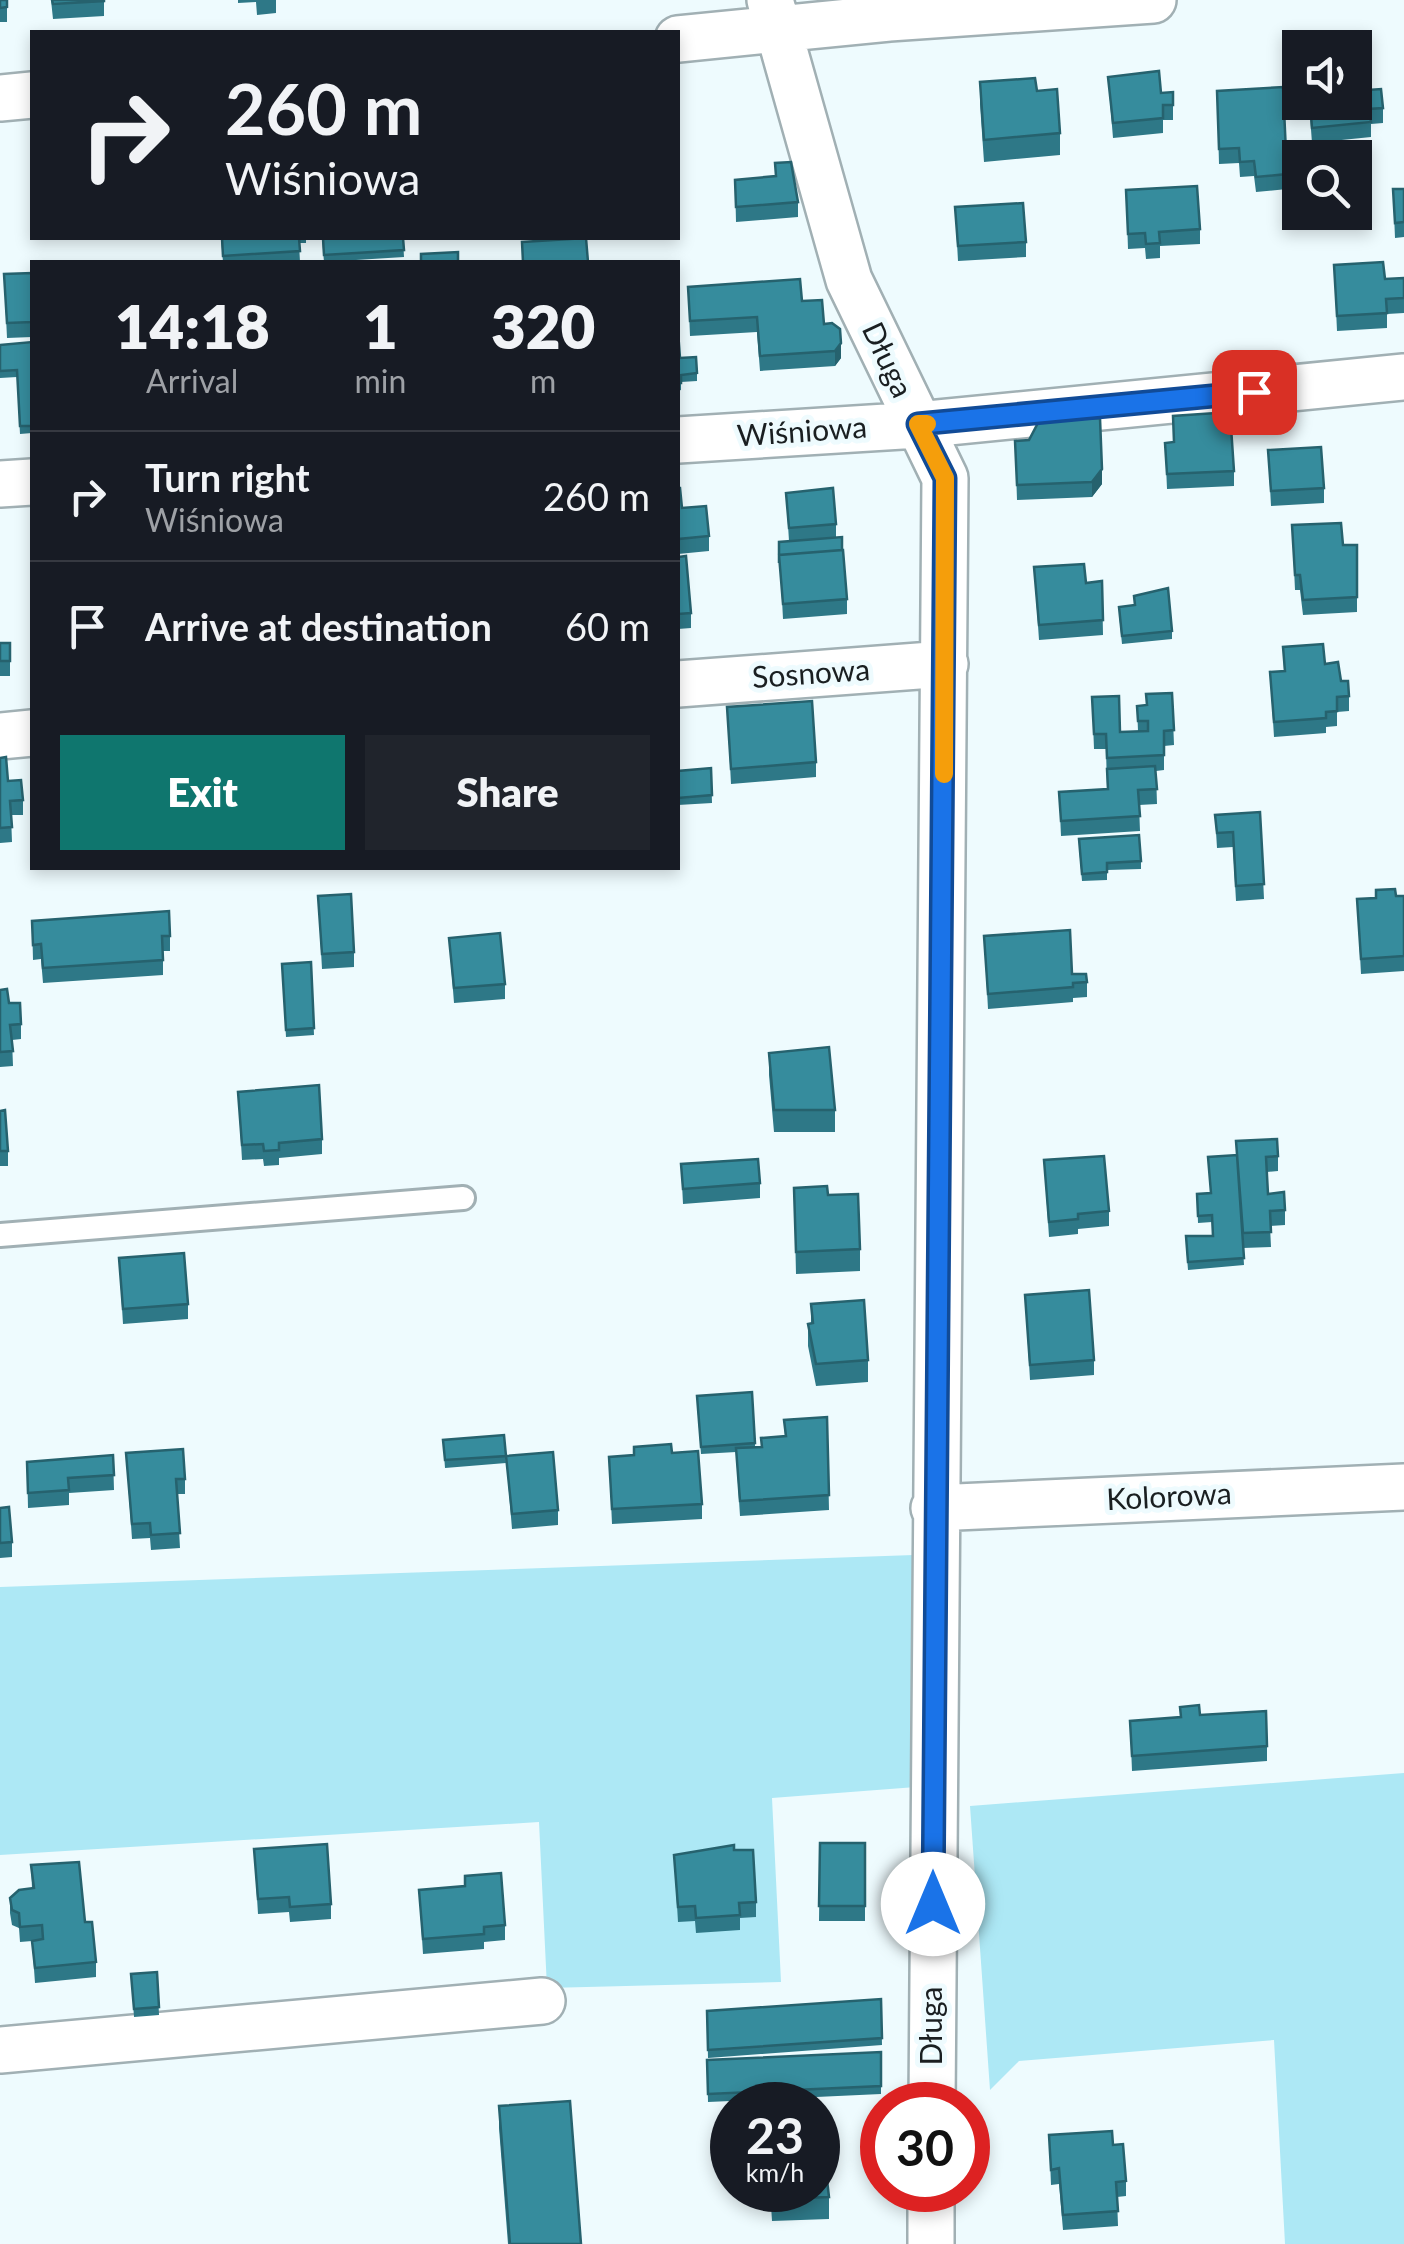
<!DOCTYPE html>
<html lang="en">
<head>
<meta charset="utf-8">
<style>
  :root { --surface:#171b24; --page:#20242c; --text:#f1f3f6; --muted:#9ea1a6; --line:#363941; --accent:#0f766e }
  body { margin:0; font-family:Lato,sans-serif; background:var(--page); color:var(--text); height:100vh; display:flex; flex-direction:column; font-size:38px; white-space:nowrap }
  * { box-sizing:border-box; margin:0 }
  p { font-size:32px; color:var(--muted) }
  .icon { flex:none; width:55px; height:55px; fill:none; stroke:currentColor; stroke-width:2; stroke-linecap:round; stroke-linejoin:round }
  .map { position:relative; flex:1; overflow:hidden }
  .panel { position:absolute; left:30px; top:260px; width:650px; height:610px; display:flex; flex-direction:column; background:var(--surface); border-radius:0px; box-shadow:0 5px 15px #0003 }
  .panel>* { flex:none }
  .top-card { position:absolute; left:30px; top:30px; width:650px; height:210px; border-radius:0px; box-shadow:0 5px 15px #0003; background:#171b24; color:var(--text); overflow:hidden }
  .tools { position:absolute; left:1282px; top:30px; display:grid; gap:20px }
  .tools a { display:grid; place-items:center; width:90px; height:90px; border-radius:0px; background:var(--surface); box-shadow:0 5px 15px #0003; font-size:50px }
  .speed { position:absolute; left:710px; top:2082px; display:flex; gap:20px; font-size:50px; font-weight:700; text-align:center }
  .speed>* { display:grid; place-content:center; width:130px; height:130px; border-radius:50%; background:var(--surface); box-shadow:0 5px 15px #0003; line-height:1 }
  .speed small { font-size:25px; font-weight:400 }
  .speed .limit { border:15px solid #d22; background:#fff; color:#111 }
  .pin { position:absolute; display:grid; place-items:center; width:85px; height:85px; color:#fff; margin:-42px; border-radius:20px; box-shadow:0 5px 15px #0006 }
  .me { position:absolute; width:110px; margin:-55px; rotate:0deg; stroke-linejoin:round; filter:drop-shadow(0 0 8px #0008) }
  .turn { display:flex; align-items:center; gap:35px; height:210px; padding:0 30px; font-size:45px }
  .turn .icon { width:130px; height:130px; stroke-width:2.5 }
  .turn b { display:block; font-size:70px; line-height:85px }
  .eta { display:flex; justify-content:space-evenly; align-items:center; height:170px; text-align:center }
  .eta b { font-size:60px; font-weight:800; line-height:70px }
  .button { display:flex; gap:20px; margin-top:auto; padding:20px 30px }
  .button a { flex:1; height:115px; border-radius:0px; background:var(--accent); color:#fff; font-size:40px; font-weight:800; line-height:115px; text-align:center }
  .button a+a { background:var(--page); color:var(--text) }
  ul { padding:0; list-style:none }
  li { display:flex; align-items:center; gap:30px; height:130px; padding:0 30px; border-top:2px solid var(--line) }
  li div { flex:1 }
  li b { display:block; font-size:38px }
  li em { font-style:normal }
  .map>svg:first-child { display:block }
  .green { fill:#ade8f5 }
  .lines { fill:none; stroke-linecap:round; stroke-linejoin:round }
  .service-casing { stroke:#a1b0b4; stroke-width:28 }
  .minor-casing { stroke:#a1b0b4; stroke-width:50 }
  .service { stroke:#fff; stroke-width:22 }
  .minor { stroke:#fff; stroke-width:45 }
  .wall { fill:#2e7887 }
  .shaded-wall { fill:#26626e }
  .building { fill:#368c9d; stroke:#26626e; stroke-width:2.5 }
  .route-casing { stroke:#114b97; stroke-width:25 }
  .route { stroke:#1a73e8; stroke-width:18 }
  .slow { stroke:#f59e0b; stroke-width:18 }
  .labels { text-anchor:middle; stroke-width:10; stroke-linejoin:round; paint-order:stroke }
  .street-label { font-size:30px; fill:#1a1f21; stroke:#eefbfe }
</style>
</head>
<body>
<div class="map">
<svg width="1404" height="2244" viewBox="0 0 1404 2244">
  <rect width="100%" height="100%" fill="#eefbfe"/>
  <path class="green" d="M914,1555L916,1787L772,1798L781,1982L547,1988L539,1822L0,1855V1587Z
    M1404,1773V2244H1285L1274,2040L1019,2061L990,2090L970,1806Z"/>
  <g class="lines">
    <g class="service-casing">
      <path id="service" d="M0,1235L463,1198"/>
    </g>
    <g class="minor-casing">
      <path id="minor" d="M770,0L849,280L945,478L932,2105
        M678,39L889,18L1153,0
        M0,98L32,95
        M678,440L918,425L1404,377
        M0,484L32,482
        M678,684L945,664
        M0,736L32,733
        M934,1508L1404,1487
        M0,2050L542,2001
        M931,2244V2190"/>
    </g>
    <use href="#service" class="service"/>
    <use href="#minor" class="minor"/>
  </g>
  <path class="wall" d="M0,0H7V22H0Z
    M51,0H104V16L53,19Z
    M238,0H283H276V13L257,15L256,2L238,3Z
    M1108,77L1161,93L1173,92V120H1163V133L1113,138Z
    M980,82L1037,91L1060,133V155L984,162L980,104Z
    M1368,90L1383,108V123L1371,124V137L1312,143L1309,102H1355Z
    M1217,91L1287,174V189L1256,192L1254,176L1240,177L1239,163L1219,164Z
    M775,163L798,202V217L736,222L735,180L775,176Z
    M1393,189H1404V237L1395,238Z
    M1126,190L1200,229V244L1160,246V258L1146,259L1145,248L1128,249Z
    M955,207L1026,242V257L958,261Z
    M221,238H306V243H299L300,262H223Z
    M322,238H403L404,257L324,262Z
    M1334,265L1385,279L1404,278V313L1387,314V328L1337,331Z
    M32,273V337L7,338L4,274Z
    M688,287L802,301L824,324L841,358L835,366L760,371L757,332L690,336Z
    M678,331L680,358L697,373V381L681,382V390L678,391Z
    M32,342V433L20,434L17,377L0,378V345Z
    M1015,441L1102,484L1092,497L1017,500Z
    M1165,443L1234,471V486L1167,489Z
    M1268,450L1324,488V503L1271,506Z
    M678,488L682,508L709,536V551L678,554Z
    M786,493L836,524V537L847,599V614L783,619L779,542L789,541Z
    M1292,525L1343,545H1357V612L1303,615L1300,590H1295Z
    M678,557L691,613V628L678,629Z
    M1034,567L1086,583L1102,581L1103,635L1039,640Z
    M1119,614L1172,631V639L1122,644Z
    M0,643H10V676H0Z
    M1283,647L1325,664L1341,681L1349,696V711L1337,712V726L1326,727V733L1274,737L1270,672L1284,671Z
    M1172,693L1174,745L1164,746V770L1156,771L1157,804L1139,805L1140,831L1061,836L1059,792L1107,789L1106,749H1094L1092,697L1120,732L1138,731L1137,706L1146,705Z
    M727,707L816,762V777L731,784Z
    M0,758L8,781L23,800V815H11L12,842L0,843Z
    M711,768L712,803L678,805V771Z
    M1260,812L1264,899L1236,901L1233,847L1217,848L1215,815Z
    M1079,847L1141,861V869L1107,870V880L1082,881Z
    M318,896L354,952V967L322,969Z
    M1396,896H1404V971L1361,974L1357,899Z
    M32,921L170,936V951H163V975L43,983L41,959L33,960Z
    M984,936L1072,974L1087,982V997L1073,998V1002L988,1009Z
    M449,938L505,984V999L454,1003Z
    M311,962L314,1035L286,1037L282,964Z
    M0,990L21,1024V1039L12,1040L13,1066L0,1067Z
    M769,1053L835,1110V1132H774L769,1075Z
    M238,1092L322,1139V1154L279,1158V1165L264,1166L263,1159L242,1160Z
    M0,1111L8,1151V1166H0Z
    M1236,1141L1278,1156V1171L1267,1172L1268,1194L1285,1210V1225L1270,1226L1271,1247L1243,1248L1244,1265L1188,1270L1186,1244L1213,1236L1212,1222L1198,1223L1197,1194L1210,1193L1236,1155Z
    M1044,1160L1109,1211V1226L1078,1229V1234L1049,1237Z
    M681,1164L760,1183V1198L683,1204Z
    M794,1188L828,1195L860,1249V1271L796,1274Z
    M119,1258L188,1304V1319L123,1324Z
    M1025,1295L1094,1360V1375L1030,1380Z
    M811,1304L868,1360V1382L816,1386L808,1346V1324L811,1323Z
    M697,1403L755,1443V1447H761L785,1437L784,1420L827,1417L829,1510L740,1516L736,1452L701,1454Z
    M504,1435L506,1463L445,1468L443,1440Z
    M126,1453L185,1479V1494H177L180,1548L151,1550L150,1538L132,1539Z
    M672,1453L702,1504V1519L612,1524L609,1457Z
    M113,1455L114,1490L69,1493V1505L28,1508L27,1462Z
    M506,1456L558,1510V1525L512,1529Z
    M0,1508L12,1542V1557L0,1558Z
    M1200,1715L1267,1746V1761L1132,1771L1130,1721Z
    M820,1843H865V1921H819Z
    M254,1849L331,1904V1919L290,1922L289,1912L258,1914Z
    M734,1850L756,1902V1917L740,1918V1930L696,1933L695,1921L678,1922L674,1855Z
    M31,1865L85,1922L96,1962V1977L35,1983L32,1941L20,1942L19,1928L12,1925L10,1913V1898L32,1888Z
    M419,1890L505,1925V1940L484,1942V1949L423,1954Z
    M157,1972L159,2015L134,2017L131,1974Z
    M881,1999L882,2045L708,2058L707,2011Z
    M881,2052V2094L708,2102L707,2060Z
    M499,2106L581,2244H508L499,2128Z
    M825,2123V2158L829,2197V2219L772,2221L770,2190H818Z
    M1049,2135L1113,2145L1126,2181V2196L1117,2197L1118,2226L1063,2230L1059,2184L1051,2185Z"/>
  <path class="shaded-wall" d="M841,343V358L835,366V351Z
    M1102,469V484L1092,497V482Z"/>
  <path class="building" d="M0,0H7V7L0,8Z
    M52,0H104V1L53,4Z
    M1366,64L1368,90L1381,89L1383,108L1369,109L1371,122L1312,128L1310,102H1355V65Z
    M1159,71L1161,93L1173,92V105H1163V118L1113,123L1108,77Z
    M1035,78L1037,91L1057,89L1060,133L984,140L980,82Z
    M1283,87L1287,174L1256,177L1254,161L1240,162L1239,148L1219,149L1217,91Z
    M791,162L798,202L736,207L735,180L776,176L775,163Z
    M1197,186L1200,229L1159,232L1160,243L1146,244L1145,233L1128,234L1126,190Z
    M1393,189H1404V222L1395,223Z
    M1023,203L1026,242L958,246L955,207Z
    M222,238H299L300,251L223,256Z
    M323,238H403L404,250L324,255Z
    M586,238L588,262H523L522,242Z
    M458,252V262H421V254Z
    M1383,262L1385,279L1404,278V298L1386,299L1387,313L1337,316L1334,265Z
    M32,273V322L7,323L4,274Z
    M800,279L802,301L822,300L824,324L832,323L840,329L841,343L835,351L760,356L757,317L690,321L688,287Z
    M678,331L680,358L696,357L697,373L681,375V383H678Z
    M32,342V426H20L17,370L0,371V345Z
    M1230,412L1234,471L1167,474L1165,443L1174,442L1173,416Z
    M1100,418L1102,469L1092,482L1017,485L1015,441L1029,440L1039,421Z
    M1321,447L1324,488L1271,491L1268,450Z
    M678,488H680L682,508L706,506L709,536L678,539Z
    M833,488L836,524L789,528L786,493Z
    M1341,523L1343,545H1357V597L1303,600L1300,575H1295L1292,525Z
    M842,537V550L779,555V563V542Z
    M843,550L847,599L783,604L779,555Z
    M686,556L691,613L678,614V557Z
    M1084,564L1086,583L1102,581L1103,620L1039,625L1034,567Z
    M1168,588L1172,631L1122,636L1119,607L1135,605L1134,596Z
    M0,643H10V661H0Z
    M1323,644L1325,664L1338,662L1341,681H1348L1349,696L1337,697V711L1326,712V718L1274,722L1270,672L1285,671L1283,647Z
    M1172,693L1174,730L1164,731V755L1107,758L1106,734H1094L1092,697L1119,696L1120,732L1148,731V721H1138L1137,706L1147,705L1146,694Z
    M812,701L816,762L731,769L727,707Z
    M6,757L8,781L21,780L23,800L10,801L12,827L0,828V758Z
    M1155,766L1157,789L1138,790L1140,816L1061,821L1059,792L1108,789L1107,769Z
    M711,768L712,795L678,798V771Z
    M1260,812L1264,884L1236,886L1233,832L1217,833L1215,815Z
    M1139,835L1141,861L1107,863V872L1082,874L1079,839Z
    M1395,889L1396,896H1404V956L1361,959L1357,899L1376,898V890Z
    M351,894L354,952L322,954L318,896Z
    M169,911L170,936H162L163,960L43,968L41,944L33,945L32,921Z
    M1070,930L1072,974H1086L1087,982L1073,983V987L988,994L984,936Z
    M500,933L505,984L454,988L449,938Z
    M311,962L314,1028L286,1030L282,964Z
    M7,989L9,1003H20L21,1024L10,1025L13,1051L0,1052V990Z
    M829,1047L835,1110H774L769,1053Z
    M319,1085L322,1139L279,1143V1150L264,1151L263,1144L242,1145L238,1092Z
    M5,1110L8,1151H0V1111Z
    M1277,1139L1278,1156L1266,1157L1268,1194L1284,1192L1285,1210L1270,1211L1271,1232L1243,1233L1236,1141Z
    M1237,1155L1244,1258L1188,1262L1186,1236H1213L1212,1215L1198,1216L1197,1194L1211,1193L1208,1157Z
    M1104,1156L1109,1211L1078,1214V1219L1049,1222L1044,1160Z
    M758,1159L760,1183L683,1189L681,1164Z
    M827,1186L828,1195L858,1194L860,1249L796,1252L794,1188Z
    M184,1253L188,1304L123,1309L119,1258Z
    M1089,1290L1094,1360L1030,1365L1025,1295Z
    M864,1300L868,1360L816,1364L808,1324L813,1323L811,1304Z
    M752,1392L755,1443L701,1447L697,1396Z
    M827,1417L829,1495L740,1501L736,1448L762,1447L761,1438L786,1436L784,1420Z
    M504,1435L506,1456L445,1460L443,1440Z
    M671,1444L672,1453L698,1451L702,1504L612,1509L609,1457L634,1455V1447Z
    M183,1449L185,1479H176L180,1533L151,1535L150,1523L132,1524L126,1453Z
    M553,1452L558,1510L512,1514L506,1456Z
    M113,1455L114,1475L68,1478L69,1490L28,1493L27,1462Z
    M9,1507L12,1542L0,1543V1508Z
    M1199,1705L1200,1715L1266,1711L1267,1746L1132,1756L1130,1721L1181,1717L1180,1707Z
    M820,1843H865V1906H819Z
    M327,1844L331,1904L290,1907L289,1897L258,1899L254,1849Z
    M734,1845V1850H753L756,1902L739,1903L740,1915L696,1918L695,1906L678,1907L674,1855Z
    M79,1862L85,1922H92L96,1962L35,1968L32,1941L43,1939L42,1925L20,1927L19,1913L12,1910L10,1898L19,1890L34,1888L31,1865Z
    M501,1873L505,1925L484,1927V1934L423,1939L419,1890L465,1886V1876Z
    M157,1972L159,2007L134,2009L131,1974Z
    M881,1999L882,2038L708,2050L707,2011Z
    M881,2052V2086L708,2094L707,2060Z
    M570,2101L581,2244H510L499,2106Z
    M818,2123H825L826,2151H824L822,2136H818Z
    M1112,2131L1113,2145L1123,2144L1126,2181L1116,2182L1118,2211L1063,2215L1059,2168L1051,2170L1049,2135Z
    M818,2136H822L829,2197L772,2199V2190H818Z"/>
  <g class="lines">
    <g class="route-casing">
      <path id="route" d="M933,1904L945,478L918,424L1254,392"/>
    </g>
    <use href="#route" class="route"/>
    <path class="slow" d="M927,424H918L945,478L944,774"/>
  </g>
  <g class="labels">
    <g class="street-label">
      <text transform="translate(887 360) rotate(65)" y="10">Długa</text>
      <text transform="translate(802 432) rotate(-4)" y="10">Wiśniowa</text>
      <text transform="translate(811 674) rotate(-4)" y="10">Sosnowa</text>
      <text transform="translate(1169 1497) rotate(-3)" y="10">Kolorowa</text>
      <text transform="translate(932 2026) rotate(-90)" y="10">Długa</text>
    </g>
  </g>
</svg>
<div class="tools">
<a><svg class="icon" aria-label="sound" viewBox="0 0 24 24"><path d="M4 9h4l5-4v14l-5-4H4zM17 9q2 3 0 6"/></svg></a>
<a><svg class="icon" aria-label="search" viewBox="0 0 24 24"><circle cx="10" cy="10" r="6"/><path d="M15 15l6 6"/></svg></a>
</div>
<div class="speed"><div>23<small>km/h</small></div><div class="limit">30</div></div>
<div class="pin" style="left:1254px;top:392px;background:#d93025"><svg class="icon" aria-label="arrive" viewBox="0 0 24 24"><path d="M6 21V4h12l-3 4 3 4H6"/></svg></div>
<svg class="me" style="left:933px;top:1904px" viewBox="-20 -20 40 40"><circle r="19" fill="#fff"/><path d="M0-13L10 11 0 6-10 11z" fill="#1a73e8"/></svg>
<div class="top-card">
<div class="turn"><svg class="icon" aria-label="right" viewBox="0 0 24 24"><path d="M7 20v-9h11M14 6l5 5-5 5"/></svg><div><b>260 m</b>Wiśniowa</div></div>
</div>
<section class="panel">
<div class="eta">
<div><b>14:18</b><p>Arrival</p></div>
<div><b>1</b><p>min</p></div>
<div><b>320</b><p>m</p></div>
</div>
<ul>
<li><svg class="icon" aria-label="right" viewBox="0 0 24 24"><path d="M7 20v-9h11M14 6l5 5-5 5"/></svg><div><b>Turn right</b><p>Wiśniowa</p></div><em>260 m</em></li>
<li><svg class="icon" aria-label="arrive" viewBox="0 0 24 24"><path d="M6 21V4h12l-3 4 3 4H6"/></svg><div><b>Arrive at destination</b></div><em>60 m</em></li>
</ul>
<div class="button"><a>Exit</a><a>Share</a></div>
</section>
</div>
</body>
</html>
